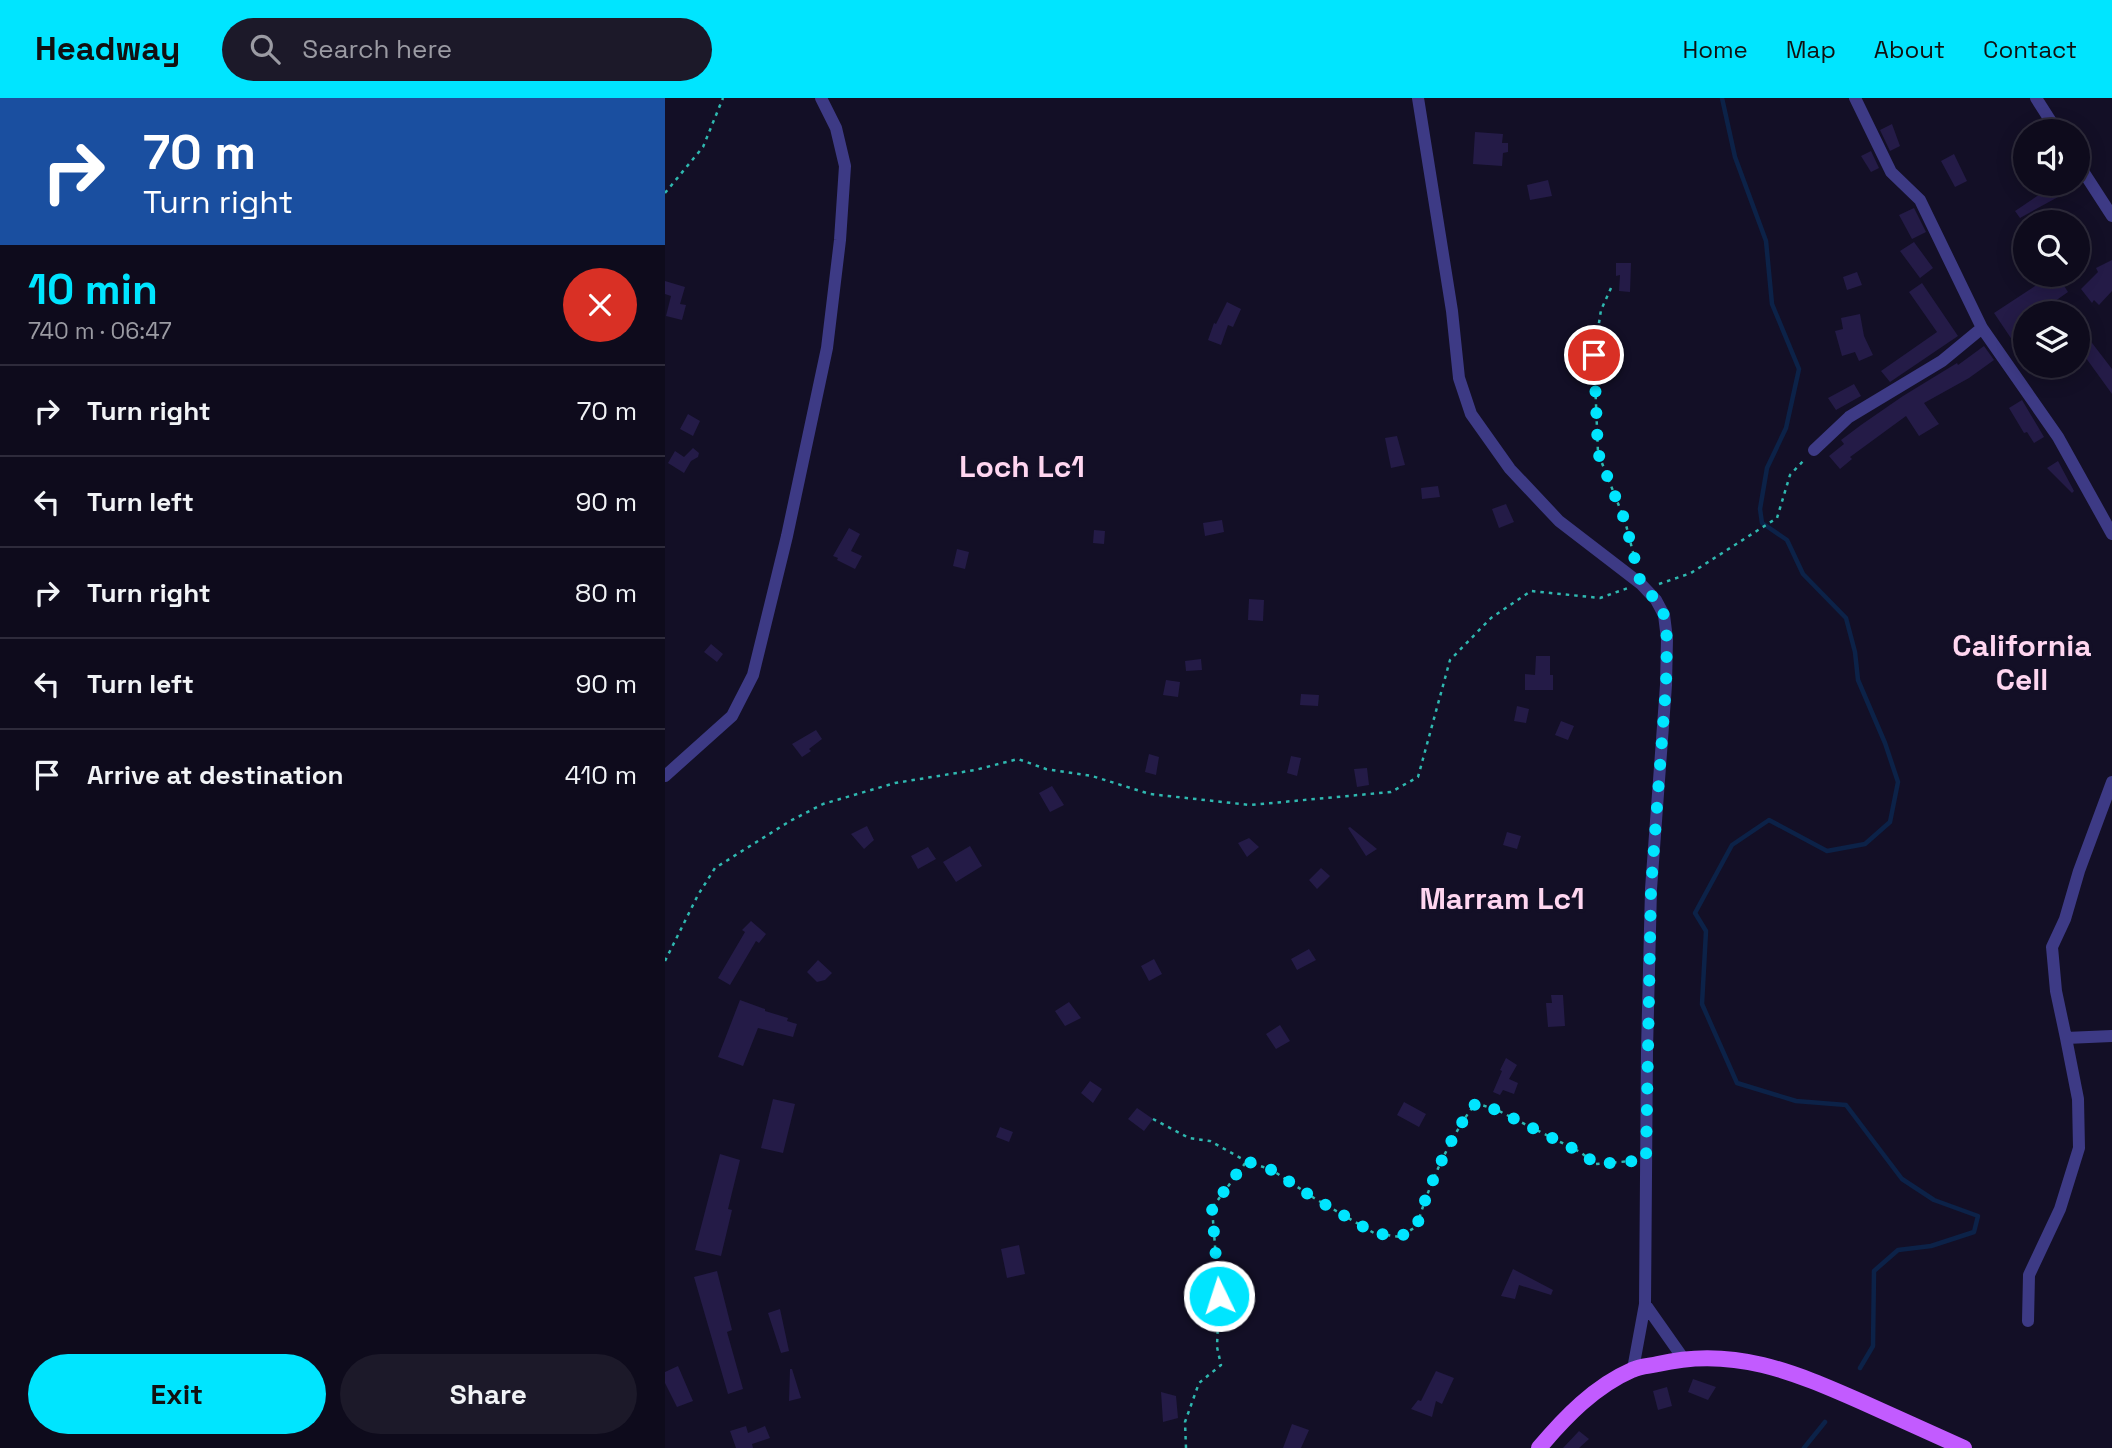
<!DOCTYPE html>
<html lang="en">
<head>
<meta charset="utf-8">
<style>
  :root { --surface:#0e0b1c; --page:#1c1929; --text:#f1f3f6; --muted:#9b9ba3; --line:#2e2b3b; --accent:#00e5ff }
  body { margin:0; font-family:"Space Grotesk",sans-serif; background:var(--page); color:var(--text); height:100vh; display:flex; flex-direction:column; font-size:26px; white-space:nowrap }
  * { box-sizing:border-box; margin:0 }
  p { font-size:23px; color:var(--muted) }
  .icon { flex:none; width:38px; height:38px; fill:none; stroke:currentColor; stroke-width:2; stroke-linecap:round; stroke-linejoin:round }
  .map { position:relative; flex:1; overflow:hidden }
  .side { display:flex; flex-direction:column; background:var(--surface); width:665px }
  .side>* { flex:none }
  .guide { background:#1a4fa0; color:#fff; overflow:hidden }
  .controls { position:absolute; left:1348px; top:21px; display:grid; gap:14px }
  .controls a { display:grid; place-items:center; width:77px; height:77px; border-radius:50%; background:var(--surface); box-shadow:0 4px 18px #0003,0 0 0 2px var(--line); font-size:35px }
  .pin { position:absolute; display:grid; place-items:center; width:60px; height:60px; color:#fff; margin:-30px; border:4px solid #fff; border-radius:50%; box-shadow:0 2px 7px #0007 }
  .me { position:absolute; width:77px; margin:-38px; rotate:356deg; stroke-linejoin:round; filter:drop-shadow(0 0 5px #0008) }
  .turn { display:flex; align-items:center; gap:24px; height:147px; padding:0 28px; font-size:32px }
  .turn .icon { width:91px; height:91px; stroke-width:2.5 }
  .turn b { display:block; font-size:49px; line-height:60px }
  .round { display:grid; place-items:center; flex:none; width:74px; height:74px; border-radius:37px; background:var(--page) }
  .head { display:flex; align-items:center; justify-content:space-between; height:119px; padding:0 28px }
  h1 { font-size:42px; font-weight:700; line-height:52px; color:var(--accent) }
  .button { display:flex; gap:14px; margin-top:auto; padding:14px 28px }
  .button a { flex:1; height:80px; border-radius:42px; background:var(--accent); color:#111; font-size:28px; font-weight:700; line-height:80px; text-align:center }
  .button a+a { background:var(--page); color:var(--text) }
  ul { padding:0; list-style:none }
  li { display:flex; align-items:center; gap:21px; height:91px; padding:0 28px; border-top:2px solid var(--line) }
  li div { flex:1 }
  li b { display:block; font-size:26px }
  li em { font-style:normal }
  header { display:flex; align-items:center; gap:42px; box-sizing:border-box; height:98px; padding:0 35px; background:var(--accent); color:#111 }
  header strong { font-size:33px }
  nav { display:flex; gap:38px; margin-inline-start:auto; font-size:24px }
  .search { width:490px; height:63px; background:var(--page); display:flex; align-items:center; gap:18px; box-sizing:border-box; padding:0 24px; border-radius:38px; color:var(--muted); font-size:26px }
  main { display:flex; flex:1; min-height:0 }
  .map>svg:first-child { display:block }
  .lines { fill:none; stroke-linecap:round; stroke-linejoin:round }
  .stream { stroke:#0c2248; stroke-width:4.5 }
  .building { fill:#241b47 }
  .path { stroke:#2fb8b0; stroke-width:2.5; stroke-dasharray:3.5 5; stroke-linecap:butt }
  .minor { stroke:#3d3a85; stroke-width:12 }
  .major { stroke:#c25bff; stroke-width:16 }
  .route { stroke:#00e5ff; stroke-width:12; stroke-dasharray:0 21.6 }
  .labels { text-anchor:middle; stroke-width:7; stroke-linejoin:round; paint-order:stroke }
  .district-label { font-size:30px; font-weight:bold; fill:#ffd6f0; stroke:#130f26 }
</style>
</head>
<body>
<header>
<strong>Headway</strong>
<div class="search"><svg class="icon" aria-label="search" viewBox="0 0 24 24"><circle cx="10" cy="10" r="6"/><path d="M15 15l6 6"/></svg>Search here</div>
<nav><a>Home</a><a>Map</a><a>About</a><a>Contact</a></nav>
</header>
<main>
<section class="side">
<div class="guide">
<div class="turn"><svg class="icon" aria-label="right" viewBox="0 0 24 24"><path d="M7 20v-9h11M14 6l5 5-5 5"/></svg><div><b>70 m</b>Turn right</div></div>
</div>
<div class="head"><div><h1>10 min</h1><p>740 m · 06:47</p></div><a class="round" style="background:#d93025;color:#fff"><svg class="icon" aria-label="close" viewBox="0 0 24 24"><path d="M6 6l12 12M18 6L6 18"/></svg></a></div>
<ul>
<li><svg class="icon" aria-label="right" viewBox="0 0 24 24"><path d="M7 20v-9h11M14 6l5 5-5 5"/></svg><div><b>Turn right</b></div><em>70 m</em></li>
<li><svg class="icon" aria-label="left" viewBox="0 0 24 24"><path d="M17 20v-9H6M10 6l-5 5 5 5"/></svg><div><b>Turn left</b></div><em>90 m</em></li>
<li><svg class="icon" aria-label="right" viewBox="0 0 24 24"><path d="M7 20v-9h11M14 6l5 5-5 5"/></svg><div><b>Turn right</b></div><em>80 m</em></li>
<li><svg class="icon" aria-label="left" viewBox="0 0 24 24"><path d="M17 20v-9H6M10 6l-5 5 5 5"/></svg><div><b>Turn left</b></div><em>90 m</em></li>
<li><svg class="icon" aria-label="arrive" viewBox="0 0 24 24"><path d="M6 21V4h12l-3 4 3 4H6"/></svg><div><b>Arrive at destination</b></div><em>410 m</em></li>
</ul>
<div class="button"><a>Exit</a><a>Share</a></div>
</section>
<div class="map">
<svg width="1447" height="1350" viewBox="0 0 1447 1350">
  <rect width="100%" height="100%" fill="#130f26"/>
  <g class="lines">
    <path class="stream" d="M1057,0L1070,59L1101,143L1107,206L1134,271L1121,330L1102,370L1095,411L1097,425L1122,442L1138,476L1181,520L1190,554L1193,582L1220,645L1233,684L1225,724L1200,746L1162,753L1104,722L1067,747L1030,815L1041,833L1037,906L1072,985L1131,1003L1181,1007L1237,1081L1269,1102L1313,1118L1309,1134L1266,1148L1233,1152L1209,1173L1208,1248L1195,1270
      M1139,1350L1160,1324"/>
  </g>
  <path class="building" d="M1227,26L1235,48L1225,53L1215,32Z
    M810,34L838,36L837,45H843V54L838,55L837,68L808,66Z
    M1206,53L1214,70L1206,74L1196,58Z
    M1289,56L1302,83L1290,89L1276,63Z
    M883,82L887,98L865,102L862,87Z
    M1387,88L1393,99L1355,120L1350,113Z
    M1249,110L1261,134L1247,141L1234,117Z
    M1249,144L1268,170L1255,180L1235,153Z
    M1447,162V193L1434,207L1429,202L1427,205L1416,191L1433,174L1431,170Z
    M951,165H966L965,194L954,193L955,177L951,178Z
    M1192,174L1197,187L1182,192L1178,179Z
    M1387,177H1392L1403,194L1373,215H1360V261L1329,215Z
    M0,183L20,189L15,206L21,207L17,222L1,218L6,198L0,196Z
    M1257,185L1293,238L1225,284L1216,273L1272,234L1244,194Z
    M562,204L576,211L568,229L563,227L556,247L543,242L549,225L551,226Z
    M1195,216L1199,238L1208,257L1194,263L1190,254L1177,258L1170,233L1178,231L1176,220Z
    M1424,241L1447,271V296L1413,249Z
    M1319,248L1329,262L1304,280L1259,305L1274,326L1254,338L1241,318L1185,359L1187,361L1175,371L1164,358L1179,346L1176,342L1196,327L1238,298L1292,265L1293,267Z
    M1370,268H1402L1377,281Z
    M1189,286L1196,298L1171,312L1163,300Z
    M1357,302L1379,339L1369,345L1362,334L1359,335L1344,310Z
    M23,316L35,323L28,338L15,331Z
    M732,338L740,367L726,370L720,340Z
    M28,350L34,355L33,359L26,363L19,375L3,365L10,353L19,359Z
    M1393,363L1409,393L1407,395L1382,370Z
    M773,388L775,399L757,401L756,390Z
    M841,406L849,424L834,430L827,411Z
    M557,422L559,434L540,438L538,425Z
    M184,430L195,436L186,453L197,458L190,471L172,462L173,460L168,458Z
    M429,432L440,433L439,446L428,445Z
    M292,451L304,454L300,471L288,468Z
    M584,501L599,502L598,523L583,522Z
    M1421,541L1429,557L1419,562L1411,545Z
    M46,546L58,556L52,564L39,554Z
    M871,558H885V577H888V592H860V576L870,577Z
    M536,561L537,572L521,573L520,563Z
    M501,582L515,584L513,599L498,597Z
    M636,596L654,597L653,608L635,607Z
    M852,608L864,611L861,625L849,623Z
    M896,623L909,628L903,642L890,637Z
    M151,632L157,641L144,651L146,653L137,659L127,646Z
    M484,656L494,659L491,677L480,674Z
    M626,658L636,660L632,678L622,675Z
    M702,670L704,687L692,689L689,671Z
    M387,688L399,707L385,714L374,695Z
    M202,728L209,742L199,751L186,736Z
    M685,729L712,751L701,758L683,730Z
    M842,734L856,738L852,751L838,747Z
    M584,740L594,749L582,759L573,745Z
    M305,748L317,768L291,784L278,764Z
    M263,749L271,761L253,771L246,758Z
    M656,770L665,778L652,791L644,782Z
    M86,823L101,836L94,845L91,843L65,887L53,880L80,834L77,832Z
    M644,851L651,862L632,872L626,861Z
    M489,861L497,876L484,883L476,868Z
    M153,862L167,875L160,882L152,884L142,874Z
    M886,897H898L900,928L883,929L881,905H887Z
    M75,902L100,911V913L123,920L122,923L132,926L128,939L93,930L78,968L53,959Z
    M404,904L416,920L400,928L390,913Z
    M615,927L625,943L611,951L601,936Z
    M841,960L852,967L844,981L853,985L849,996L838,992L835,997L828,994L837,973L835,972Z
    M425,983L437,991L428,1005L416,995Z
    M108,1001L130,1006L118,1055L96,1050Z
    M739,1004L761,1016L754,1029L732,1017Z
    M472,1010L488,1021L479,1033L463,1021Z
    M335,1029L348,1034L344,1044L331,1039Z
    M55,1056L75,1062L63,1111L67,1112L56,1158L30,1152Z
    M354,1147L360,1176L342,1180L336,1151Z
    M848,1171L888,1192L886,1197L854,1187L850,1201L836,1198Z
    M52,1173L67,1232L62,1234L78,1291L63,1296L29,1179Z
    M115,1211L124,1253L116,1255L103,1215Z
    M13,1268L28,1303L12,1309L0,1285V1274Z
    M125,1271H127L136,1300L124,1303Z
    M771,1273L789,1280L777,1306L771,1303L767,1319L746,1311L753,1302L756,1303Z
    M1028,1281L1051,1289L1043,1302L1023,1294Z
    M1002,1289L1007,1308L993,1312L988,1293Z
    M496,1294L511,1298L513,1320L498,1324Z
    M627,1326L644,1332L636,1350H618Z
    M81,1328L83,1335L100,1328L105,1340L87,1346L88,1350H71L65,1333Z
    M914,1333L924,1341L914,1350H898Z"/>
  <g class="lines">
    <path class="path" d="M0,95L38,49L58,0
      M946,190L936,212L929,257L933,355L960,423L971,466
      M994,486L1026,475L1112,420L1125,377L1140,361
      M0,863L33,797L50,770L125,723L158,706L230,685L310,672L353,661L381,671L427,678L485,696L585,707L726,694L753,679L785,562L826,520L866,493L935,500L963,490
      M488,1021L524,1040L545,1043L581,1063L607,1072L649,1100L709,1135L735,1139L752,1128C762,1091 787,1034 811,1005L834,1013L915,1054L931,1066L967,1063
      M521,1350L520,1324L534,1285L556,1267L552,1249L554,1198L547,1110L581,1064"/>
    <path class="minor" d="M753,0L787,213L794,280L806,316L845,371L894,423L976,486L991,502L999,517L1002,541L1001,587L986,791L982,952L980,1206L968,1271
      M1190,0L1226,74L1255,102L1317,230L1393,339L1447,436
      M1371,0L1392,33
      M1412,64L1447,118
      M1149,352L1184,319L1277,263L1317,230
      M0,678L67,618L88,577L122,438L162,250L175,142L180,68L171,30L156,0
      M1401,940L1391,893L1387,849L1400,821L1414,773L1447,684
      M980,1206L1018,1260
      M1363,1223L1364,1177L1395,1111L1414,1050L1413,1001L1401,940L1447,938"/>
    <path class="major" d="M874,1350C900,1319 930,1288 967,1272C975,1268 985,1268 993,1266C1068,1248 1129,1274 1197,1304C1231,1319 1265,1335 1299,1350"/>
  </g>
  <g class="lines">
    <path class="route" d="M554,1198L547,1110L581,1063L607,1072L649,1100L709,1135L735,1139L752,1128C761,1093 788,1032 811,1005L834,1013L915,1054L931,1066L981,1062L986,790L1001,587L1002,541L999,517L991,502L976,486L960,423L933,355L929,257"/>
  </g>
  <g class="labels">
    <g class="district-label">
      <text x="357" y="379">Loch Lc1</text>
      <text x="1357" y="558">California<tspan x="1357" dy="34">Cell</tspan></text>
      <text x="837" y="811">Marram Lc1</text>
    </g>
  </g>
</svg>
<div class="controls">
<a><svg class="icon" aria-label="sound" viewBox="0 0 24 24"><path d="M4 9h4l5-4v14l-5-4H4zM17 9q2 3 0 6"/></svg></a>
<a><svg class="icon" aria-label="search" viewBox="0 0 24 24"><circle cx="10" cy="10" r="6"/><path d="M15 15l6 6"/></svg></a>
<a><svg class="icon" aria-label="layers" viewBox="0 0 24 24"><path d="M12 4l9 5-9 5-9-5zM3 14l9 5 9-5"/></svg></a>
</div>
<div class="pin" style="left:929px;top:257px;background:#d93025"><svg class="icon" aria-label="arrive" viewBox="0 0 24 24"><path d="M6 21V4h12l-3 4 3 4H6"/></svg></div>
<svg class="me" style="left:554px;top:1198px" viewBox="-20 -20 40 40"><circle r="17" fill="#00e5ff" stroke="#fff" stroke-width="3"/><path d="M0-11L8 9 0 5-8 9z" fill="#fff"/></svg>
</div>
</main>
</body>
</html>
